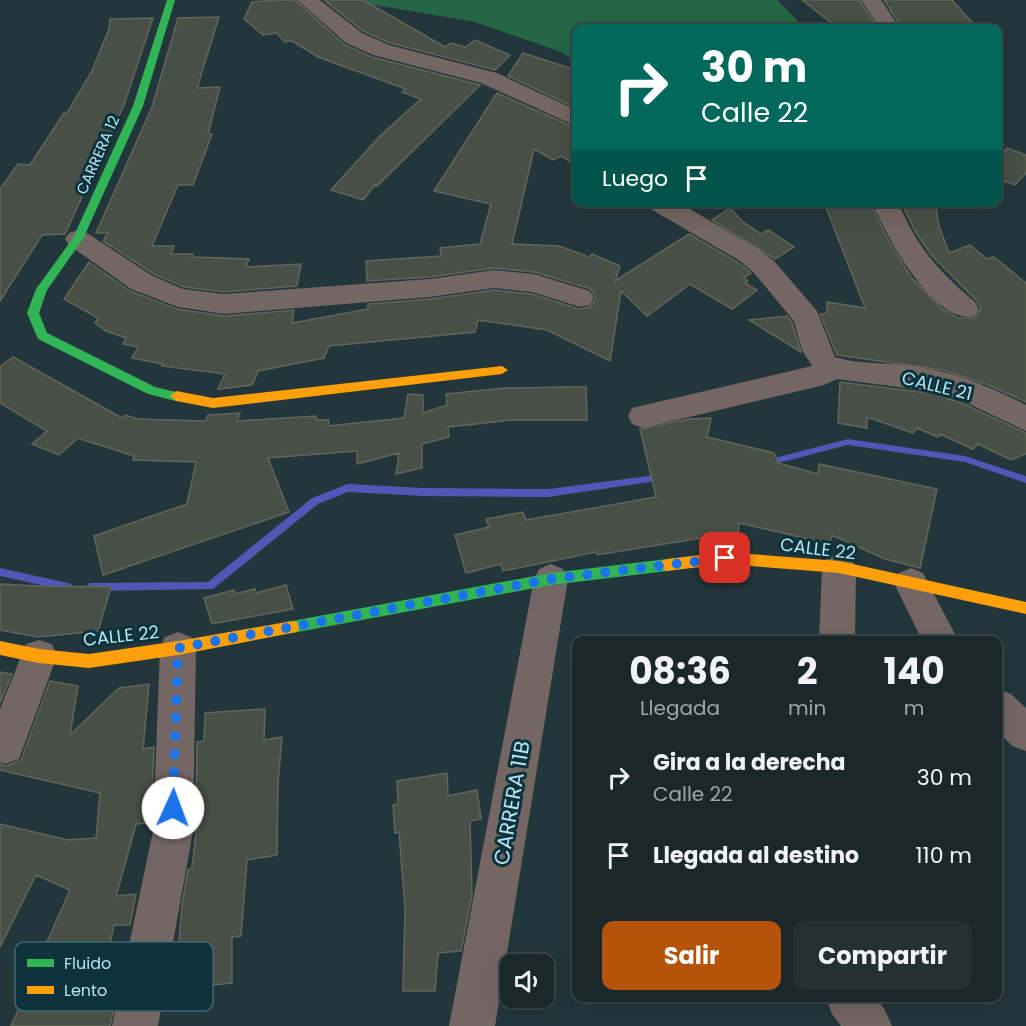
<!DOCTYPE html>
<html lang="es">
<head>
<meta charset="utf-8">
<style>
  :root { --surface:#1a282c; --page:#233034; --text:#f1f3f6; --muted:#9fa6a9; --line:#384448; --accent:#b45309 }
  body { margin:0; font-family:Poppins,sans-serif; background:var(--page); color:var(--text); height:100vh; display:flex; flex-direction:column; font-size:22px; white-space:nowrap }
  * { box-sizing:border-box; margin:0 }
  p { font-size:20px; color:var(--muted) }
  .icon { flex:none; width:33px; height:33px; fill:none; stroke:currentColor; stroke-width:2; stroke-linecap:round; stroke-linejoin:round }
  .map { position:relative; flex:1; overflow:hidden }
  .sheet { position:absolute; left:572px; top:636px; width:430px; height:366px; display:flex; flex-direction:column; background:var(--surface); border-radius:12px; box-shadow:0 6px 24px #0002,0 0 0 2px var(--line) }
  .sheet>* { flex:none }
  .guide { position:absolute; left:572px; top:24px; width:430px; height:183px; border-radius:12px; box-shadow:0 6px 24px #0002,0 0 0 2px var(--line); background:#00695c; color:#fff; overflow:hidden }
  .tools { position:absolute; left:500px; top:954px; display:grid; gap:12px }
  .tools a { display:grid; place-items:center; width:54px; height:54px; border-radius:12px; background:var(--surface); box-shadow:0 6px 24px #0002,0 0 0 2px var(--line); font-size:30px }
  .pin { position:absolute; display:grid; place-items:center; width:51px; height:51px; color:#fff; margin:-26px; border-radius:12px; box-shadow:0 3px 9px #0006 }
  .me { position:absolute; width:66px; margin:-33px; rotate:2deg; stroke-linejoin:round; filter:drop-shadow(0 0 4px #0008) }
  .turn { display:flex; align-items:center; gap:21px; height:126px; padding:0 30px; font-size:27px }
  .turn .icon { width:78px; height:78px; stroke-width:2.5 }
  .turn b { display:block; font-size:42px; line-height:51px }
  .then { display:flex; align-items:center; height:57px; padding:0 30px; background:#0003; gap:12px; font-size:22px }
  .eta { display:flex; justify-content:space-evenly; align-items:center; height:102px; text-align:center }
  .eta b { font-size:36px; font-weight:700; line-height:42px }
  .button { display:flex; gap:12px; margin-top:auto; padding:12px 30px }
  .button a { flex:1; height:69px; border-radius:12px; background:var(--accent); color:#fff; font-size:24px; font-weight:700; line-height:69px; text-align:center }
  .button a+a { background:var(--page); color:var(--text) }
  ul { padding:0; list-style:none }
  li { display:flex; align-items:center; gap:18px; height:78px; padding:0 30px }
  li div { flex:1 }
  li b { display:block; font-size:22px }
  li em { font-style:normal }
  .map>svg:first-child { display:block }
  .forest { fill:#246646 }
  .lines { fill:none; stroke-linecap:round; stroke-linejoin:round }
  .stream { fill:#5057b6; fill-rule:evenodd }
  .building { fill:#474f46; stroke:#626658; stroke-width:1.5 }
  .street { fill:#736663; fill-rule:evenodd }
  .fast { fill:#30b455; fill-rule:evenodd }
  .slow { fill:#ff9f0a; fill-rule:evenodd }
  .route { stroke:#1a73e8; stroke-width:10; stroke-dasharray:0 18 }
  .labels { text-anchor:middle; stroke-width:6; stroke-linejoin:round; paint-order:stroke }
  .far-street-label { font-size:15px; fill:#b3e5f3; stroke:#0d323b }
  .street-label { font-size:18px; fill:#b3e5f3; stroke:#0d323b }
  .near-street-label { font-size:21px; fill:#b3e5f3; stroke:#0d323b }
  .key { fill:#0d323b; stroke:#3f6872; stroke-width:1.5 }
  .key-label { font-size:16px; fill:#b3e5f3 }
</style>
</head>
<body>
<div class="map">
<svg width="1026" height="1026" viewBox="0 0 1026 1026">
  <rect width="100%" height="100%" fill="#23363b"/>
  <path class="forest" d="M346,0H777L805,28H576V62L561,52L475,22Z"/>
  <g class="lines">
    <path class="stream" d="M848,439L965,456L1026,476V483L965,462L848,445L767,466L763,463L767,460Z
      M664,474L668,477L664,480L548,497L424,496L348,492L318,504L213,589L91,591L88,590L86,587L88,584L91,583L208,582L312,498L348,484L424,488L548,489Z
      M0,568L68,583L71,584L73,587L71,590L68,591L0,576Z"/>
  </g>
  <path class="building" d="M276,0H295L345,45L372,57L480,85L377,186L375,185L363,200L331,190L381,135L421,99L402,92L406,89L318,57L292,41L285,42L277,33L263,35L244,19L252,2Z
    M324,0H363L445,47L451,43L465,47L475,40L510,55L495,70L390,43L363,31Z
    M802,0H859L878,28H838Z
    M884,0H952L977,28H902Z
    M219,17L197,88L220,87L208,134H212L193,185H178L152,246H174L171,254H193L192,257L249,259L246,267L301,264L297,286L224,292L184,287L152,273L103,241L108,233H96L152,107L178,18Z
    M153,18L124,105L65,234L42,235L0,301V189L18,164L30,165L64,113H67L91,73L109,29L110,19Z
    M523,53L576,70V108L508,76Z
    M497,93L576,128V165L561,156L553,160L534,149L512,244L559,246L589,257L592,254L620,266L615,281L689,234L739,263L751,273L743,278L748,281L745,283L757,290L732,309L690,284L647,316L621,291L610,361L547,330L478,320L475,332L329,346L324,358L258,371L252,385L218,389L225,374L162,366L163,364L132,358L138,347L123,344L126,338L106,331L95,323L98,318L64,299L89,262L130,291L177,309L224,316L294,310L292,323L368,309V304L430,299L494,290L532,294L579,309L590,307L596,299L591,289L534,272L494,268L430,277L367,281L366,261L441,256L440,248L480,244L491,204L434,191Z
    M1007,148L1026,155V173L1015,185L998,179V159Z
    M824,202H870L886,236L911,277L942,309L958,318H975L981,308L976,300L932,256L915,231L901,202H935L939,226L949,253L970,245L987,259L994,257L1026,283V402L986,384L943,370L837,355L820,314L827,313V302L865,308Z
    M730,208L742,221L761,234L768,230L794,247L775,259L712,220Z
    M787,316L792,322L801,352L749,320Z
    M13,357L122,418L125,415L138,419L205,421L208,415L240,413L237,421L316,416V420H329L328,426L404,418L408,394L423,395V413L447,405L446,394L506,388L569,387H586L587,420H513L448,427L449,437L422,444V468L396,474L399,453L357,464V451L268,458L289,512L103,575L94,536L187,504L196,462L133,460L134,456L78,438L59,455L32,444L47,431L0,403V367Z
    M840,382L935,394L964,404L1026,433V454L1011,460L978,444L973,449L940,434L938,437L917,428L913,433L867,417V428L838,423Z
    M711,418L707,437L774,453L778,463L818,474L819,464L937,489L920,568L885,559L832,535L830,544L739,523L738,534L720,535L597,555L596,552L503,571L501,564L466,573L455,535L489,527L486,519L523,512L526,520L656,497L640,429L689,419Z
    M0,584L38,586L111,587L98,631L38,637L0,630Z
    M286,585L293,609L212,624L204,598L234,590L235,594L255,589L256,593Z
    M0,672L12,674L0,703Z
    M50,681L78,686L70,735L119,688L149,684L143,749L154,747L152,794L147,823L136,824L116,896L136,894L130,925H114L107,957L39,960L70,890L36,875L0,947V824L68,840L96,838L100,793L0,770V764L6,766L21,760Z
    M265,709L264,740L282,737L278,782L277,855L247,860L241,936L232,937V983L175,989L182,904L188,869L192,868L198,815L196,816L197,742L204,741L205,713Z
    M447,773L448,796L477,790L481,819L470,821L472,895L461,951L438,953L435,991H403L405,908L399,832L395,833L393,805L398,804L397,781Z
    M28,988L114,1007L110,1026H11Z"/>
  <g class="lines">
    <path class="street" d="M297,0H320L362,33L389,45L497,73L576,110V126L481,83L373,55L346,43Z
      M861,0H881L900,28H880Z
      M646,202H678L758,249L774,261L817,311L835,357C860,365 887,362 913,366C953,371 991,387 1026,405V431L965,402L936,392L837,379L824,385L643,428L632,424L628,416L632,408L812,366L802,350L794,321L754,273L740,261L649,208Z
      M872,202H898C917,247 938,271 975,302L979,309L975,316C934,327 885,234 872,202Z
      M78,230L87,233L151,275L183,289L224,294L430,279L494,270L534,274L590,291L594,298L590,305L580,307L532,292L494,288L430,297L224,314L178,307L131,289L69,245L65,239L69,233Z
      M839,553L851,557L856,567L855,640H819L822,567L827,557Z
      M551,564L563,569L568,579L495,1026H449L534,579L539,569Z
      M911,568L923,573L958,640H922L894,583L899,573Z
      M178,632L191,637L196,648L193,831L158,1026H112L153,831L160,648L165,637Z
      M39,640L52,644L57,656L19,759L5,764L0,762V709L26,644Z
      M998,689L1011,694L1026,708V751L1012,746L998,731Z
      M826,998H876L885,1010L892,1026H841L832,1014Z"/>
    <path class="fast" d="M167,0H175L143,106L83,239L47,290L39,313L47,333L155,387L180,393L182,396L176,401L148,394L38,339L27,313L36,289L73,238L133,106Z
      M667,559L672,561L674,565L672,569L667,571L551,585L292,633L287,632L285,627L287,622L292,621L551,573Z"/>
    <path class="slow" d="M502,366L508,370L502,374L213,408L176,401L170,396L176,391L213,398Z
      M725,552L839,561L1026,602V614L839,573L725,564L667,571L662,569L660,565L662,561L667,559Z
      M292,621L297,622L299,627L297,632L292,633L178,655L89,668L39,663L0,655V641L39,649L89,654L178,641Z"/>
  </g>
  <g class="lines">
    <path class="route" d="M173,808L178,648L551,579L725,558"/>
  </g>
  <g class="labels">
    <g class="far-street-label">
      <text transform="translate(98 155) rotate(-66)" y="5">CARRERA 12</text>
    </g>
    <g class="street-label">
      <text transform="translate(937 386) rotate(14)" y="6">CALLE 21</text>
      <text transform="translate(818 549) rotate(7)" y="6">CALLE 22</text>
      <text transform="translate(121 636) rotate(-6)" y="6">CALLE 22</text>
    </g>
    <g class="near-street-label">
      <text transform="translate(512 803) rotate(-80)" y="7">CARRERA 11B</text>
    </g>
  </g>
  <rect x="15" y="942" width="198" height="69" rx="9" class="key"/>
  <rect x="27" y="959" width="27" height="8" fill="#30b455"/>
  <rect x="27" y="986" width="27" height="8" fill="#ff9f0a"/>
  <g class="key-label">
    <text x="64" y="969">Fluido</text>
    <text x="64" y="996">Lento</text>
  </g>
</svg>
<div class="tools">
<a><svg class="icon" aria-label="sound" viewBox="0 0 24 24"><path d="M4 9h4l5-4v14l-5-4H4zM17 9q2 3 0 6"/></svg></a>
</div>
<div class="pin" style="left:725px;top:558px;background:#d93025"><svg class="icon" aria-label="arrive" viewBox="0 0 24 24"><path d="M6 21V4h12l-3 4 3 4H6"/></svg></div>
<svg class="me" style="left:173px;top:808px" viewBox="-20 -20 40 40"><circle r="19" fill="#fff"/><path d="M0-13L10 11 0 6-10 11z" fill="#1a73e8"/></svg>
<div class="guide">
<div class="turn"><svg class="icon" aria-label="right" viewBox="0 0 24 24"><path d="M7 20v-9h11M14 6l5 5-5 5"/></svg><div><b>30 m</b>Calle 22</div></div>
<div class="then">Luego<svg class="icon" aria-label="arrive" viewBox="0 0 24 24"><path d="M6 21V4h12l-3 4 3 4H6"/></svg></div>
</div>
<section class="sheet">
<div class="eta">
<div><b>08:36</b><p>Llegada</p></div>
<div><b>2</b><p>min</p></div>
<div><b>140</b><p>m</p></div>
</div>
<ul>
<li><svg class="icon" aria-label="right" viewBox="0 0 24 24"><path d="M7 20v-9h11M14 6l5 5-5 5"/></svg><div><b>Gira a la derecha</b><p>Calle 22</p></div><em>30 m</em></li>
<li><svg class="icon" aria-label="arrive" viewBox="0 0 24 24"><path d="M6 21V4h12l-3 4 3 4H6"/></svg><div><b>Llegada al destino</b></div><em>110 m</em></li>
</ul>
<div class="button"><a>Salir</a><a>Compartir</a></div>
</section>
</div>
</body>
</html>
